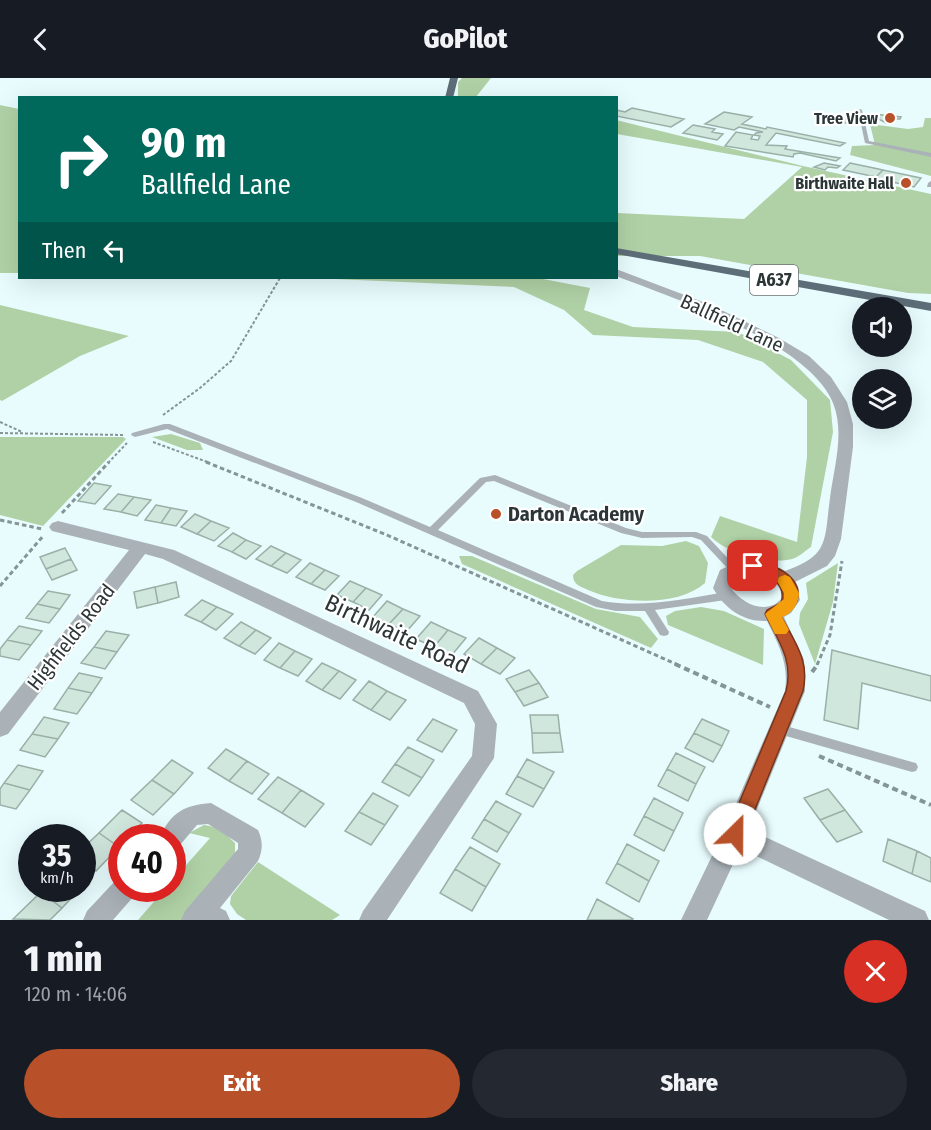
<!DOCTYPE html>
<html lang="en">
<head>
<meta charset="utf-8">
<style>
  :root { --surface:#171b24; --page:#242831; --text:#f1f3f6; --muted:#9ea1a6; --accent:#b85129 }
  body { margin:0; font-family:"Fira Sans Condensed",sans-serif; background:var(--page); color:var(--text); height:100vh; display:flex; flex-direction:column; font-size:22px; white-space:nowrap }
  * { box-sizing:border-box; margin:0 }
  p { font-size:20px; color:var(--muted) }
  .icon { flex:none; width:33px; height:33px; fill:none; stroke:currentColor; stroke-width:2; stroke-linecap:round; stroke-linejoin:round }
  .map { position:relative; height:842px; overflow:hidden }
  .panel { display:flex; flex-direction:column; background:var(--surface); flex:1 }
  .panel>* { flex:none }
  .top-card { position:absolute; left:18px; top:18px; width:600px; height:183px; border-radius:0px; box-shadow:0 6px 24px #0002; background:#00695c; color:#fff; overflow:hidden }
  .tools { position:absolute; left:852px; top:219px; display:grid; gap:12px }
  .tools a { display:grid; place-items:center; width:60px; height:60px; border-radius:50%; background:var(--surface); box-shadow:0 6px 24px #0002; font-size:30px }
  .speed { position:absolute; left:18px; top:746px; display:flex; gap:12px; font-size:30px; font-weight:700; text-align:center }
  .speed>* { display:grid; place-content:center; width:78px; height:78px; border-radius:50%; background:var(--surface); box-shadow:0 6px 24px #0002; line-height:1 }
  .speed small { font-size:15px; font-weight:400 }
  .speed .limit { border:9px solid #d22; background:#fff; color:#111 }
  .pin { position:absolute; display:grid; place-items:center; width:51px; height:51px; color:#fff; margin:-26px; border-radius:12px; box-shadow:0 3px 9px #0006 }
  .me { position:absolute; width:66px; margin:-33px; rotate:23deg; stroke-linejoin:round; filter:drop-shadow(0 0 4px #0008) }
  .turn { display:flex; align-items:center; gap:21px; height:126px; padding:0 24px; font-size:27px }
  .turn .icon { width:78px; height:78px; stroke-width:2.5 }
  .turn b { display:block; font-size:42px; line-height:51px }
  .then { display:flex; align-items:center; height:57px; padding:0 24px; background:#0003; gap:12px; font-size:22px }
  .round { display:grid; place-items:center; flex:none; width:63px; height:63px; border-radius:32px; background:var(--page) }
  .overview { display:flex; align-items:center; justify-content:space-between; height:102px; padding:0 24px }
  h1 { font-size:36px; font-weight:800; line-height:45px }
  .primary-button { display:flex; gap:12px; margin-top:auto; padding:12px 24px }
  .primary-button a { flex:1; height:69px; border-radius:36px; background:var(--accent); color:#fff; font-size:24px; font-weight:800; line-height:69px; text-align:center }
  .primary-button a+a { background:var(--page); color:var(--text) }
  header { display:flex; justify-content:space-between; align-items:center; height:78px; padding:0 24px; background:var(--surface); font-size:27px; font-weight:800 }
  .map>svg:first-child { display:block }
  .green { fill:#b0d1a6 }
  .building { fill:#d0e7de; stroke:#99b0a7; stroke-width:1.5 }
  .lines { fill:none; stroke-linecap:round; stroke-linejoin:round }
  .path-far2 { stroke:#859495; stroke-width:2; stroke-dasharray:3 2; stroke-linecap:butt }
  .path-far1 { stroke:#859495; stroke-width:3; stroke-dasharray:4.5 3; stroke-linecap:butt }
  .path { stroke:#859495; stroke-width:4; stroke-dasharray:6 4; stroke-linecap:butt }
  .service { fill:#aab2b8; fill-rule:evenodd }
  .minor { fill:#aab2b8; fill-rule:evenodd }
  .tertiary { fill:#aab2b8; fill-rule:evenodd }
  .trunk { fill:#5e6e79; fill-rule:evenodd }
  .route { fill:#b85129; stroke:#78351b; stroke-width:1.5 }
  .slow { fill:#f59e0b }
  .poi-dot { fill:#b85129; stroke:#fff; stroke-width:2 }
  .labels { text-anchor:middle; stroke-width:4.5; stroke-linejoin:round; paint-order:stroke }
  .far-poi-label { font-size:16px; font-weight:bold; fill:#2c3637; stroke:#fff; text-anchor:end }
  .shield { fill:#fff; stroke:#6b7273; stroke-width:1.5 }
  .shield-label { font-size:18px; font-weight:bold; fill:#2c3637 }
  .street-label { font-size:20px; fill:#2c3637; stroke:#fff }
  .poi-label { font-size:20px; font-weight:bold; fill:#2c3637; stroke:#fff; text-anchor:start }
  .near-street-label { font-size:24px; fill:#2c3637; stroke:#fff }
</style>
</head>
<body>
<header><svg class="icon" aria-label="back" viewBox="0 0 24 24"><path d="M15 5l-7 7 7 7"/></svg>GoPilot<svg class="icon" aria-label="heart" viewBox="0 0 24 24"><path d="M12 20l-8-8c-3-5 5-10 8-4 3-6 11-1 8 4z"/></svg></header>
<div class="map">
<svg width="931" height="842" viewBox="0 0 931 842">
  <rect width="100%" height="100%" fill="#e8fcfe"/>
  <path class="green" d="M462,0H491L476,19H458V4Z
    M0,27L19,31V195H0Z
    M925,40H931V98L850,77L852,68L875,67L870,46L908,51L923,49Z
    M616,42L803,88L931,116V216L908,215L700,178H617V135L744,141L802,89L617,56Z
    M312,200H538L590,210L584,232L633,249L738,254L791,282L830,322L833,354L811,469C806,472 800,478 795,480C772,488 728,476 711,459L720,438L797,464L807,379V322L763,284L698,262L593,257L564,232L514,209Z
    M0,227L129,258L80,278L2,323L0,322Z
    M171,356L200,365L203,372H187L152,359Z
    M0,359H123L126,361L43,448L0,437Z
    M686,463L699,468L708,485L705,505C678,529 619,526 588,512C580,508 573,507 573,497L577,493L621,467L662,468Z
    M459,478H472L596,531L640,539L658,561L651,570L462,486Z
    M838,485L833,524L815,586L799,546L800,535L808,521L806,505Z
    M701,529L724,533L764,551L763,587L668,547L666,538L675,533Z
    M204,747C217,748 226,756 235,765V778L182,842H138L166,810H172L173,802L210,760L189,755Z
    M258,784L340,837L332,842H246L237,836L230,826L231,818Z"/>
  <path class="building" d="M632,30L684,41L671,49L616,38V32L625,34Z
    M724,34L752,39L742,46L766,51L767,49L845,65L840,68L776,55L766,67L787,68L785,71L840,80L836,83L800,75L794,76L793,79L725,68L736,54L753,57L751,61L758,62L760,58L754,57L756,55L763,54L739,49L734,52L705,46Z
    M873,36L901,39L900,41H893V44L886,45L873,38Z
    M824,37L846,41L847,45L827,44Z
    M693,47L715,51L712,54L723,56L717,62L683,55Z
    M824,85L840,88L837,90L828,89L825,92L814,89Z
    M850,85L883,92L876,99L843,92Z
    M883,92L921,100L914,109L875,100Z
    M94,405L111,408L95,426L78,423Z
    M118,416L134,419L121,434L104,431Z
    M134,419L151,422L137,438L121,434Z
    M156,427L171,430L161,445L145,442Z
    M171,430L187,433L176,448L161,445Z
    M195,436L211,443L197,456L181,449Z
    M211,443L229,450L214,463L197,456Z
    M233,455L246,462L232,474L218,468Z
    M246,462L261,468L246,481L232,474Z
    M271,468L286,475L271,488L256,481Z
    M65,470L71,481L46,491L40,479Z
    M286,475L301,482L287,495L271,488Z
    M71,481L77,492L52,502L46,491Z
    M310,485L325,492L311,506L296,499Z
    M325,492L339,498L325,512L311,506Z
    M350,503L366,510L353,524L337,517Z
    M176,504L179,519L158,525L155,509Z
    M155,509L158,525L137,530L134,514Z
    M366,510L382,517L369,532L353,524Z
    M48,513L70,517L60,531L37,526Z
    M202,522L217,529L201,544L185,537Z
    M387,523L403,531L389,546L373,539Z
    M37,526L60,531L49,545L26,540Z
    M217,529L233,536L216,552L201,544Z
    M403,531L420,538L406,554L389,546Z
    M241,544L256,552L239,568L224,560Z
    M431,544L448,552L434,569L416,561Z
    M19,548L42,553L31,567L7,562Z
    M256,552L271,560L255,576L239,568Z
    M448,552L466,560L451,578L434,569Z
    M106,553L129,557L117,574L94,569Z
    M479,560L497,570L481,586L464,576Z
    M7,562L31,567L19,582L0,578V571Z
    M279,565L295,573L280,590L264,582Z
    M94,569L117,574L105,591L81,585Z
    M497,570L515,580L500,596L481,586Z
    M832,572L931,598V623L862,605L858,651L824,642Z
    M295,573L312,581L298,598L280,590Z
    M322,585L339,593L322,612L306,603Z
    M529,592L539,605L515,614L506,601Z
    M339,593L356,602L340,621L322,612Z
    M79,595L102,600L92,615L68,610Z
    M369,603L387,613L371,632L353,622Z
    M539,605L548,619L524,628L515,614Z
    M68,610L92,615L77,636L54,631Z
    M387,613L406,622L390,642L371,632Z
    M530,637H558L560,655H532Z
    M44,639L69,645L58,661L32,656Z
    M433,641L457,652L442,674L417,662Z
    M702,641L729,653L722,668L694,655Z
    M532,655H560L563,674L533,675Z
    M694,655L722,668L713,684L685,670Z
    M32,656L58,661L45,679L20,672Z
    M408,669L434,682L422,700L395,686Z
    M226,671L247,683L229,703L208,690Z
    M676,675L705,689L696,706L667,691Z
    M527,681L554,694L544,711L517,698Z
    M172,682L193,695L174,716L152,702Z
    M247,683L269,696L252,716L229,703Z
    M395,686L422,700L409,718L382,704Z
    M18,687L43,693L30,712L4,705Z
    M667,691L696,706L688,723L658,708Z
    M517,698L544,711L533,729L506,716Z
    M278,699L301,712L282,735L258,721Z
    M152,702L174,716L153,737L131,722Z
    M4,705L30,712L16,731L0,727V711Z
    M828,711L845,732L820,742L804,720Z
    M301,712L324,726L305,749L282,735Z
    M373,715L398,728L385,747L359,734Z
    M654,720L683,735L674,753L644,738Z
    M496,723L521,736L509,755L484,741Z
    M122,732L142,745L129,759H122L119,769L99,755Z
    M845,732L862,754L837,764L820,742Z
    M359,734L385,747L371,767L345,753Z
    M644,738L674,753L664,773L634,757Z
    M484,741L509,755L497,774L472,760Z
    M99,755L119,769L96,793L82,784V771Z
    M888,761L917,773L912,796L883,783Z
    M627,766L659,783L649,803L617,785Z
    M470,769L500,786L486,809L455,791Z
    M917,773L931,780V804L912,796Z
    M617,785L649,803L639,824L606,805Z
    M455,791L486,809L472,833L440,815Z
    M45,810H81L62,830L41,814Z
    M41,814L62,830L50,842L13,841Z
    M597,821L633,841L632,842H587Z"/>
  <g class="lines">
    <path class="path-far2" d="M163,337L200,310L231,283L280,200
      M0,344L22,354
      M0,355L124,357
      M153,364L210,385
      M108,385L127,365"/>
    <path class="path-far1" d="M206,384L387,457L678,587
      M62,435L109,384
      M0,442L42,451
      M0,508L44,457
      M817,587L830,557L842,483"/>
    <path class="path" d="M675,586L770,629
      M812,594L818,586
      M819,678L931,727"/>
    <path class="service" d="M860,31L862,32L869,63L931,75V79L865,65L858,32Z
      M931,103V109H927L928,105Z
      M164,346H170L362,420L430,449L480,400L495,397L626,450L642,454H696L707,458L736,489L738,491L736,493H730L701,462L692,459L642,460L621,455L494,403L486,404L438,452L602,523C644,530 684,521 726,514L730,515L731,518L730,521L726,522L655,532L669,554L668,557L664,558L660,557L645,533H616L596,529L356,424L167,351L135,359L131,357L132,355Z
      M779,646L912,684L916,685L918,689L916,693L912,694L779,656L775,654L773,651L775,648Z"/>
    <path class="minor" d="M58,443L174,472L478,613L497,646L494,680L387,842H359L363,833L472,678L475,646L464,625L163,481L145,476L8,656L0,659V634L129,472L52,453L49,449L52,445Z
      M211,725L258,752C263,763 263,772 258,783L220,830L226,833L230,842H181L185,833L238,771V765L208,746L197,747L180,767L172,770V759H160C171,734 185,727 211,725Z
      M735,745L925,833L929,842H889L727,764L723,756L727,748Z
      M122,800V810H137L134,818L113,842H83L87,833L116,802Z"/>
    <path class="tertiary" d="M616,191L711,227L779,260L809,278L831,299L847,324L853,346V369L841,461L835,478L827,488L795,504L800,522L791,535L784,539L804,582L805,613L747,756L707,842H681L725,751L785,613C789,586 779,567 767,543C743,544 725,531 713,510L720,492C743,481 762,480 785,493C830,477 824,463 830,420C834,389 845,355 833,325C808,264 675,221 616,198ZM753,494C767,498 781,504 782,520C767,538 742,526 731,510L734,500Z"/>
    <path class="trunk" d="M450,0H458L453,20H445Z
      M616,170L931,225V233L616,176Z"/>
  </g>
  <path class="route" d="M753,483C762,486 773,487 781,492C803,505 805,526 781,538C795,564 810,583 803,613L745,756L742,763L735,765L728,763L726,756L786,613C794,583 778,562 765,536L767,532L781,525C788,502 765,497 748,492L746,488Z"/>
  <path class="slow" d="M785,497L790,499L799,515C799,525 792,536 782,539L789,552L786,556H775L765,536L784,521V515L777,503L779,499Z"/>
  <g class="poi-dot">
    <circle cx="890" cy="40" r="6"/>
    <circle cx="906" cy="105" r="6"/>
    <circle cx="496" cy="436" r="6"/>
  </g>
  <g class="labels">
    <g class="far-poi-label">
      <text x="878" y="46">Tree View</text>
      <text x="894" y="111">Birthwaite Hall</text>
    </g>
    <rect class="shield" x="750" y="187" width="48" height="30" rx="4.5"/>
    <g class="shield-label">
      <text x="774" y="208">A637</text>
    </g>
    <g class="street-label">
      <text transform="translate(732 245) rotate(25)" y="7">Ballfield Lane</text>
      <text transform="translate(71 559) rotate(-52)" y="7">Highfields Road</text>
    </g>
    <g class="poi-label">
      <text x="508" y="443">Darton Academy</text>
    </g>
    <g class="near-street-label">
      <text transform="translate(397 556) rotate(25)" y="8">Birthwaite Road</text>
    </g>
  </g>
</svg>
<div class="tools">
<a><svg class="icon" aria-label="sound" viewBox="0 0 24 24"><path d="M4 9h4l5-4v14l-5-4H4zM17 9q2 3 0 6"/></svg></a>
<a><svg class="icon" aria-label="layers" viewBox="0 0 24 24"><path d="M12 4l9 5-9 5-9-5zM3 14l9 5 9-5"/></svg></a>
</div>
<div class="speed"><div>35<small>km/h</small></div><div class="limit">40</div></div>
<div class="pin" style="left:753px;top:488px;background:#d93025"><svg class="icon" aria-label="arrive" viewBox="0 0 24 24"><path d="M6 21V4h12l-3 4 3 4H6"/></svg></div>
<svg class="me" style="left:735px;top:756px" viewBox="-20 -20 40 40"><circle r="19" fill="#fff"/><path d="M0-13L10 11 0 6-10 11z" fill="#b85129"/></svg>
<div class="top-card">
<div class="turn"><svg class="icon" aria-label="right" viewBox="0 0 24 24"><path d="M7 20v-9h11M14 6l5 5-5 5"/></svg><div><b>90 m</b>Ballfield Lane</div></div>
<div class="then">Then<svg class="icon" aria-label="left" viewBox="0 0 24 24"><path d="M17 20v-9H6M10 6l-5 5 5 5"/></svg></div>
</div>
</div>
<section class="panel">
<div class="overview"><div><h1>1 min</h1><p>120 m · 14:06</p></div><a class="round" style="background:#d93025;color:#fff"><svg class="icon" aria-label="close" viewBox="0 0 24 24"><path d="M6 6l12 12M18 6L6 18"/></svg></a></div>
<div class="primary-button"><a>Exit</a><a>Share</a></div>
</section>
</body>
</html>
